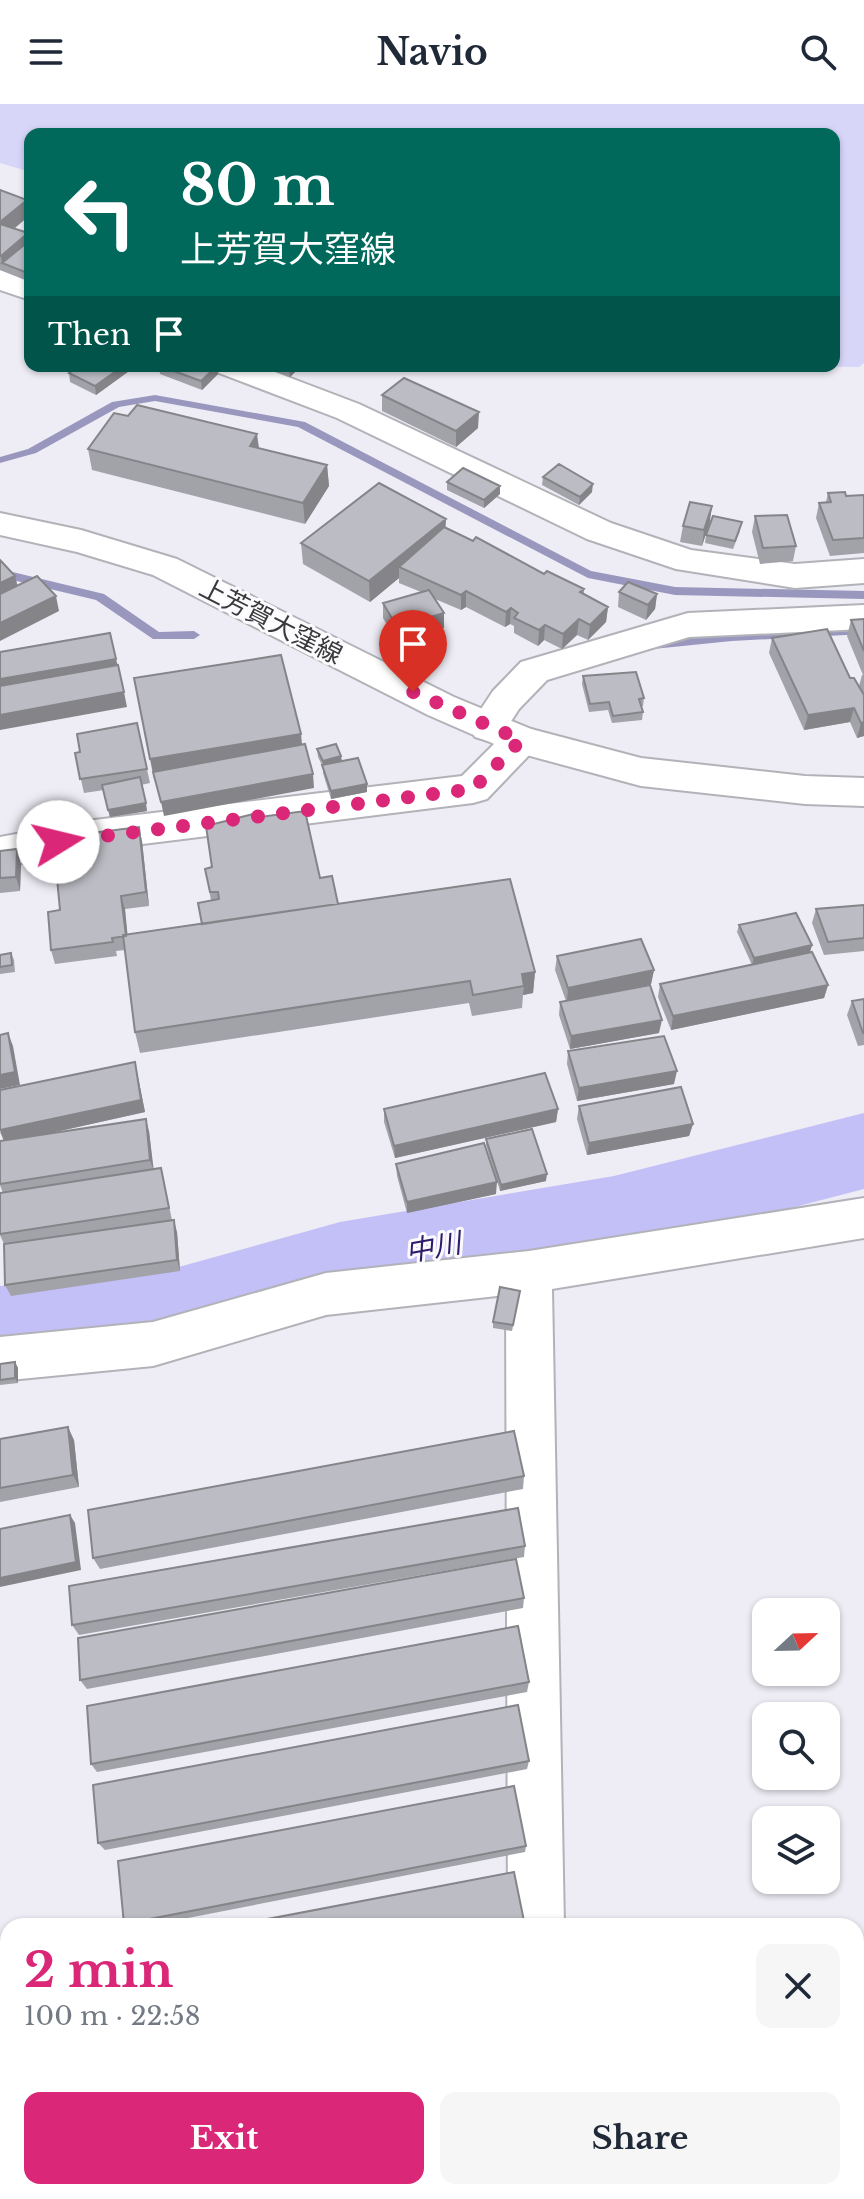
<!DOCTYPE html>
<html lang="en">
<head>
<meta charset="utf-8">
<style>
  :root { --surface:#fff; --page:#f6f6f7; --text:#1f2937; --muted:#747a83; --accent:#db2777 }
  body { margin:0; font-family:"Libre Baskerville","Noto Sans JP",serif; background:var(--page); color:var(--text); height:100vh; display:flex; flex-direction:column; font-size:30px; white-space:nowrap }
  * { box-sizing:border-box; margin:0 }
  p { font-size:26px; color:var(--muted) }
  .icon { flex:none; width:44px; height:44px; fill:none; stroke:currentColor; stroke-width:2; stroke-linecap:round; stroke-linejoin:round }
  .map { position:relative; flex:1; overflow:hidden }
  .sheet { position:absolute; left:0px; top:1814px; width:864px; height:282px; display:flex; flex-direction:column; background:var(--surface); border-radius:24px 24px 0 0; box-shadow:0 2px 6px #0004 }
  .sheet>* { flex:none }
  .top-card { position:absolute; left:24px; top:24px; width:816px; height:244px; border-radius:16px; box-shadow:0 2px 6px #0004; background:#00695c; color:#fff; overflow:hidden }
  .needle { width:52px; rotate:68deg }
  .tools { position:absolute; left:752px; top:1494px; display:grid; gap:16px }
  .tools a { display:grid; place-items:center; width:88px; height:88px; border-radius:16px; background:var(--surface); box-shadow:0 2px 6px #0004; font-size:40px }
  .pin { position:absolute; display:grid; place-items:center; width:68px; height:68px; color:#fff; margin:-82px -34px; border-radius:50% 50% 50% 0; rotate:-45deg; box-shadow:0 0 8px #0007 }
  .pin .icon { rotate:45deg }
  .me { position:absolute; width:88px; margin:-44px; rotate:81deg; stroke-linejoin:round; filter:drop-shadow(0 0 6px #0008) }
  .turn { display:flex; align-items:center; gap:28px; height:168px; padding:0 24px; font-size:36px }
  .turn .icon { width:104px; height:104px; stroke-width:2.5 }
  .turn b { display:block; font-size:56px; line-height:68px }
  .then { display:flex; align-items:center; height:76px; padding:0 24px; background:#0003; gap:16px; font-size:30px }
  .round { display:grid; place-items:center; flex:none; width:84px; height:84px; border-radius:16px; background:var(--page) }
  .overview { display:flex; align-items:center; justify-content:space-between; height:136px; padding:0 24px }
  h1 { font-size:48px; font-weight:800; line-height:60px; color:var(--accent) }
  .cta { display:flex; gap:16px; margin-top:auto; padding:16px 24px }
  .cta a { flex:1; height:92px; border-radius:16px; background:var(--accent); color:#fff; font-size:32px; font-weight:800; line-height:92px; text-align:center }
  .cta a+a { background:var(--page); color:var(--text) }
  header { display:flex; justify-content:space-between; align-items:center; height:104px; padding:0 24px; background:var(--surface); font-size:36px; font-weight:800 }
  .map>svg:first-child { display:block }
  .green { fill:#d8d6f8 }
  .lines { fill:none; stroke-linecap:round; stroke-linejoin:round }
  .stream { fill:#9a97bf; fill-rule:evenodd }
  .river { fill:#c3bff7; fill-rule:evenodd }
  .minor-casing { stroke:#b2b2b9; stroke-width:4 }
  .major-casing { stroke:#b2b2b9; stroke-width:4 }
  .minor { fill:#fff; fill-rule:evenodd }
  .major { fill:#fff; fill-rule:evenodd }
  .wall { fill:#a2a2a9 }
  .shaded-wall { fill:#848489 }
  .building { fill:#bcbcc4; stroke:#848489; stroke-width:2 }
  .route { stroke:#db2777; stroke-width:14; stroke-dasharray:0 25.2 }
  .labels { text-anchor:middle; stroke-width:6; stroke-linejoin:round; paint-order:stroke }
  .street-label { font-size:26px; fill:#39393c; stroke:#fbfbfe }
  .water-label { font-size:28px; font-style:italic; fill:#2f1b6a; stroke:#fbfbfe }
</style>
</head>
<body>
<header><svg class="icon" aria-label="menu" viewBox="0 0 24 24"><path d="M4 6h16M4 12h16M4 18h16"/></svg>Navio<svg class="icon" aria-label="search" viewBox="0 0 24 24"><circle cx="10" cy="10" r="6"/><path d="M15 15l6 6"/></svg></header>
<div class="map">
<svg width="864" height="2095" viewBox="0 0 864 2095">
  <rect width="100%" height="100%" fill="#eeedf5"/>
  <path class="green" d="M0,0H864V259L859,263L791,262H834V30H30V68L0,59Z"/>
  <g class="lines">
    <path class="stream" d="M155,291L305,318L591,467L675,483L864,487V495L675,491L588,474L298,323L155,297L119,303L36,349L0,359V353L28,345L112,298Z
      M0,465L104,490L159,528L194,527L200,531L194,535H153L96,496L0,473Z
      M864,522V530L732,537L653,545L647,541L653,537L732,529Z"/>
    <path class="river" d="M864,1009V1085L614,1150L340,1200L168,1250L0,1268V1182L168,1166L340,1118L614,1072Z"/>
    <g class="minor-casing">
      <path id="minor" d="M0,166L30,176V196L0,186Z
        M214,262H259L359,300L611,419L691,446L795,460L864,455V479L795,484L676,465L587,435L337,314L219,269Z
        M864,501V525L689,533L547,576L519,605L501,633L488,637L475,633L469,623L493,587L521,558L688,509Z
        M521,622L534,626L540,636L534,646L487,695L473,699L86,747L0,763V733L86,717L462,672L508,626Z
        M864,1094V1134L552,1185L564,1822H508L506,1191L326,1211L153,1262L0,1277V1233L153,1218L326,1169L529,1147Z
        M494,2088H554V2095H494Z"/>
    </g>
    <g class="major-casing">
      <path id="major" d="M0,409L81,426L177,455L454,593L531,625L641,654L805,672L864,674V702L805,700L641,682L508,646L428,611L153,471L77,448L0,431Z"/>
    </g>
    <use href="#minor" class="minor"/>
    <use href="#major" class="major"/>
  </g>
  <path class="wall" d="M0,86L27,96L30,111L14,125L30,137V178L0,166Z
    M69,262H136L96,291L70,278L69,269L74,266Z
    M159,262L218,270L202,286L160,270Z
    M261,262H301L290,273Z
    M382,291L478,324L456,343L382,307Z
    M259,344L327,361L329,382L305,420L92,366L88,345Z
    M543,373L592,388L579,401L542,381Z
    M447,378L500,382V390L484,404L447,386Z
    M828,389L846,392L864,391V449L830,452L816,414L819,399L826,398Z
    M755,412L796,442L793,457L760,460L752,428Z
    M710,417L702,442L680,438L683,422Z
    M446,424L544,470L584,485V490L608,503L606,518L588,536L577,531L562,545L544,536L538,542L514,529V522L510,520L505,523L466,503L461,506L435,495L444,509V524L397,538L383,514V499L421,488L399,479V474L370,498L303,460L301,439Z
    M740,427L733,445L705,439L706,431Z
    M619,488L657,490L655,505L646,516L618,503Z
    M864,515V632L857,634L850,618L804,626L769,549L772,534L850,574L859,582L862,571H863L847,532L851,516Z
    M583,572L644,594L643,602H641L643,608L642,616L612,619L608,606L589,608L582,580Z
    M137,619L150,679L141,681L147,707L110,713L104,686L84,689L75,649L80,648Z
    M317,645L341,652L342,658L367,680V688L331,695L323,669V663L318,653Z
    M253,714L320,774L338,800L535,868L533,889L523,891L522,904L472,912L469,899L140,949L135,928L125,846L116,847L117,852L55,860L51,846L60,806L57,778L53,764L142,737L149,802L125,805L127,831L202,820L211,796L205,765L212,763Z
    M0,747L21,760L20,787L0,789Z
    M864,801V847L824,851L812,819L816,805Z
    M739,821L812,841L810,848L828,881L824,894L671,926L658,893L660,880L752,861L737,828Z
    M11,849L14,856L15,868L0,870V851Z
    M557,852L654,866L651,880L586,893L659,929L570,945L559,911L560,898L566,897L555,866Z
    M864,895V941L858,942L847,911L852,897Z
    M568,947L674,980L577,997L567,960Z
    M135,958L145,1008L38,1032L149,1027L153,1065L161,1064L172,1116L127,1123L177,1128L180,1167L11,1192L5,1181L4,1140L0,1131V1089H3L0,1081V1037H4L0,1028Z
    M579,1002L693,1020L689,1032L587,1051L577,1015Z
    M384,1005H558L556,1018L395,1054L384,1018Z
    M486,1035L546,1077L500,1087L486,1041Z
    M396,1060L496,1090L407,1109L397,1072Z
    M519,1193L512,1227L493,1224V1218Z
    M15,1258L18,1264V1279L0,1281V1260Z
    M0,1335L74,1336L79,1383L0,1398Z
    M524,1372L523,1385L100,1465L93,1454Z
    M525,1442L524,1453L79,1531L72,1521Z
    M524,1494L523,1504L87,1585L80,1576Z
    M529,1578L527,1588L97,1668L91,1660Z
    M529,1657L527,1665L105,1746L98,1739Z
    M526,1742L525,1748L147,1822H126L124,1820Z"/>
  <path class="shaded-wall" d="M27,96L30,111L0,136V118Z
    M28,129L30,141L2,159L1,152Z
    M123,262H136L96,291L95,282Z
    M217,262L218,270L202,286L201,277Z
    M289,262H301L290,273Z
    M479,308L478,324L456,343V327Z
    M257,330L260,351L250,342Z
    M327,361L329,382L305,420L303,399Z
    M593,380L592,388L579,401L580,393Z
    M500,382V390L484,404V396Z
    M712,402L710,417L702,442L704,426Z
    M446,415L445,436L399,463V474L370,498L369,477Z
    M15,472L19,487L0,497V479Z
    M466,487V503L461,506V491Z
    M657,490L655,505L646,516L648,501Z
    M56,492L59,507L0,537V519Z
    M608,503L606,518L588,536L590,521Z
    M511,504L510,520L505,523L506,508Z
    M444,509V524L397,538V523Z
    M579,515L577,531L562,545L563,530Z
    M545,521L544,536L538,542L539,526Z
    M116,555L120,570L0,591V575Z
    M124,588L127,603L0,626V611Z
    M854,604L850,618L804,626L808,611Z
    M864,618V632L857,634L861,619Z
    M301,630L303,650L154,675L150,655Z
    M341,652L342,660L323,665V657Z
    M313,670L314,684L164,712L161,698Z
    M367,680V688L331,695V687Z
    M146,699L147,707L110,713L108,706Z
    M139,723L142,737L149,802L146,788Z
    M17,745L21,760L20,787L16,773Z
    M121,792L125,805L129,845L126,832Z
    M812,841L810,848L752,861L754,854Z
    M654,866L651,880L567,897L568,884Z
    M535,868L533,889L523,891L524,882L522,870Z
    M828,881L824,894L671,926L673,912Z
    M662,916L659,929L570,945L571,932Z
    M8,929L13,942L20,981L0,985V971Z
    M135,958L145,1008L5,1039L0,1026Z
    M677,967L674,980L577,997L579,984Z
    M558,1005L556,1018L395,1054L394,1042Z
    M146,1015L149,1027L154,1068L150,1056Z
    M693,1020L689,1032L587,1051L589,1039Z
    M547,1070L546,1077L500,1087L501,1081Z
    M497,1078L496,1090L407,1109V1098Z
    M174,1116L177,1128L180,1167L177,1156Z
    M15,1258L18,1264V1279L15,1274Z
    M68,1323L74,1336L79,1383L73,1371Z
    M70,1411L75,1419L81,1466L0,1483V1474Z"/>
  <path class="building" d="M0,86L27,96L0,118Z
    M0,120L28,129L1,152H0Z
    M29,137L30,170L2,159Z
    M79,262H123L95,282L69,269Z
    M160,262H217L201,277Z
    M404,274L479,308L456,327L382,291Z
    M137,301L257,330L250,342L327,361L303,399L88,345L114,309L128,312Z
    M559,360L593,380L580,393L543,373Z
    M463,364L500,382L484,396L447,378Z
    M379,379L446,415L369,477L301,439Z
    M845,388L846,392L864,391V434L833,436L819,399L831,398L828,389Z
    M690,398L712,402L704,426L683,422Z
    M787,411L796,442L763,444L755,412Z
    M713,412L742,418L735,437L706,431Z
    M444,423L473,437L476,433L544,470L547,467L584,485L580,488L608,503L590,521L579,515L563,530L545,521L539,526L514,514L518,509L511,504L506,508L466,487L461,491L399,463Z
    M0,456L15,472L0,479Z
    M37,472L56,492L0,519V490Z
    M628,478L657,490L648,501L619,488Z
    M429,486L444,509L397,523L383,499Z
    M864,515V547L851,516Z
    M827,525L850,574H854L864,591V618L861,619L854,604L808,611L772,534Z
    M110,529L116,555L0,575V548Z
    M281,551L301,630L150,655L134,574Z
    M118,561L124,588L0,611V582Z
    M636,568L644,594L639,595L643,608L613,612L609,598L590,600L583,572Z
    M137,619L147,665L80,675L75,649L80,648L77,630Z
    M305,640L313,670L161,698L153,668Z
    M336,640L341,652L323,657L317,645Z
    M358,654L367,680L331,687L322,661Z
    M140,673L146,699L108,706L102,681Z
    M305,707L320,774L332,772L338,800L202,820L198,799L219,795L218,788H210L205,765L212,763L206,722L253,710V714Z
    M139,723L146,788L121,792L126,832L112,834L113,838L51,846L48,808L60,806L56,764H53L51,734Z
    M17,745L16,773L0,774V747Z
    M510,775L535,868L522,870L524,882L473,891L470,877L135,928L123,831Z
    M864,801V834L828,838L816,805Z
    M796,809L812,841L754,854L739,821Z
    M641,835L654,866L568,884L557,852Z
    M812,848L828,881L673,912L660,880Z
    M11,849L12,861L0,863V851Z
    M650,881L662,916L571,932L560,898Z
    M864,895V929H863L852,897Z
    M8,929L15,968L0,971V931Z
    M664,932L677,967L579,984L568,947Z
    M135,958L141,996L0,1026V986Z
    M545,969L558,1005L394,1042L384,1005Z
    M681,983L693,1020L589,1039L579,1002Z
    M146,1015L150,1056L0,1080V1037Z
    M532,1025L547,1070L501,1081L486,1035Z
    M484,1039L497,1078L407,1098L396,1060Z
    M161,1064L169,1104L0,1130V1089Z
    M174,1116L177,1156L5,1181L4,1140Z
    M500,1183L520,1187L513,1221L493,1218Z
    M15,1258V1274L0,1276V1260Z
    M68,1323L73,1371L0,1384V1335Z
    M514,1327L524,1372L93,1454L88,1406Z
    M518,1404L525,1442L72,1521L69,1482Z
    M70,1411L76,1458L0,1474V1425Z
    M516,1455L524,1494L80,1576L78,1534Z
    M518,1522L529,1578L91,1660L87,1602Z
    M518,1601L529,1657L98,1739L93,1681Z
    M514,1682L526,1742L124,1820L118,1757Z
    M514,1768L525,1822H231Z"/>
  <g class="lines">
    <path class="route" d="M58,738L473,685L521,636L413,588"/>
  </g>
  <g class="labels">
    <g class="street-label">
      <text transform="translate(271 517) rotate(27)" y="9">上芳賀大窪線</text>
    </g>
    <g class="water-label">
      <text transform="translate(433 1143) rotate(-10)" y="10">中川</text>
    </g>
  </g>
</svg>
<div class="tools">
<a><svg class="needle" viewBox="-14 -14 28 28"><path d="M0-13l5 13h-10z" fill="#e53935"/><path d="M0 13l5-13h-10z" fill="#747a83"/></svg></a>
<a><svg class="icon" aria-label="search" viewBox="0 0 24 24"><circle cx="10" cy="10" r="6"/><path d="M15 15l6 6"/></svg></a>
<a><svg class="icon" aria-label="layers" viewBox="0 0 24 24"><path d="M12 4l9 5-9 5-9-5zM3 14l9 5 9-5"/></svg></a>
</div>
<div class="pin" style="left:413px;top:588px;background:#d93025"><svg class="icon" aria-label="arrive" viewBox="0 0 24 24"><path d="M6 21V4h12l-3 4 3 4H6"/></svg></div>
<svg class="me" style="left:58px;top:738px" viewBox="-20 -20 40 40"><circle r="19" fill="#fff"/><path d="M0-13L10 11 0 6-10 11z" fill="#db2777"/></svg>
<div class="top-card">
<div class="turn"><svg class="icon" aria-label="left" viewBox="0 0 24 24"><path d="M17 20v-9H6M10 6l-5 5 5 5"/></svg><div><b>80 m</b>上芳賀大窪線</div></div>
<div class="then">Then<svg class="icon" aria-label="arrive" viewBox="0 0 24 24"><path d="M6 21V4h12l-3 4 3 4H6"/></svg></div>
</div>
<section class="sheet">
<div class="overview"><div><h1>2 min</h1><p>100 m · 22:58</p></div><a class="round"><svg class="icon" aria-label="close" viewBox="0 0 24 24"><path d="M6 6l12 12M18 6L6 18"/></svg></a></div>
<div class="cta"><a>Exit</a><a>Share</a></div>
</section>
</div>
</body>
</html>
